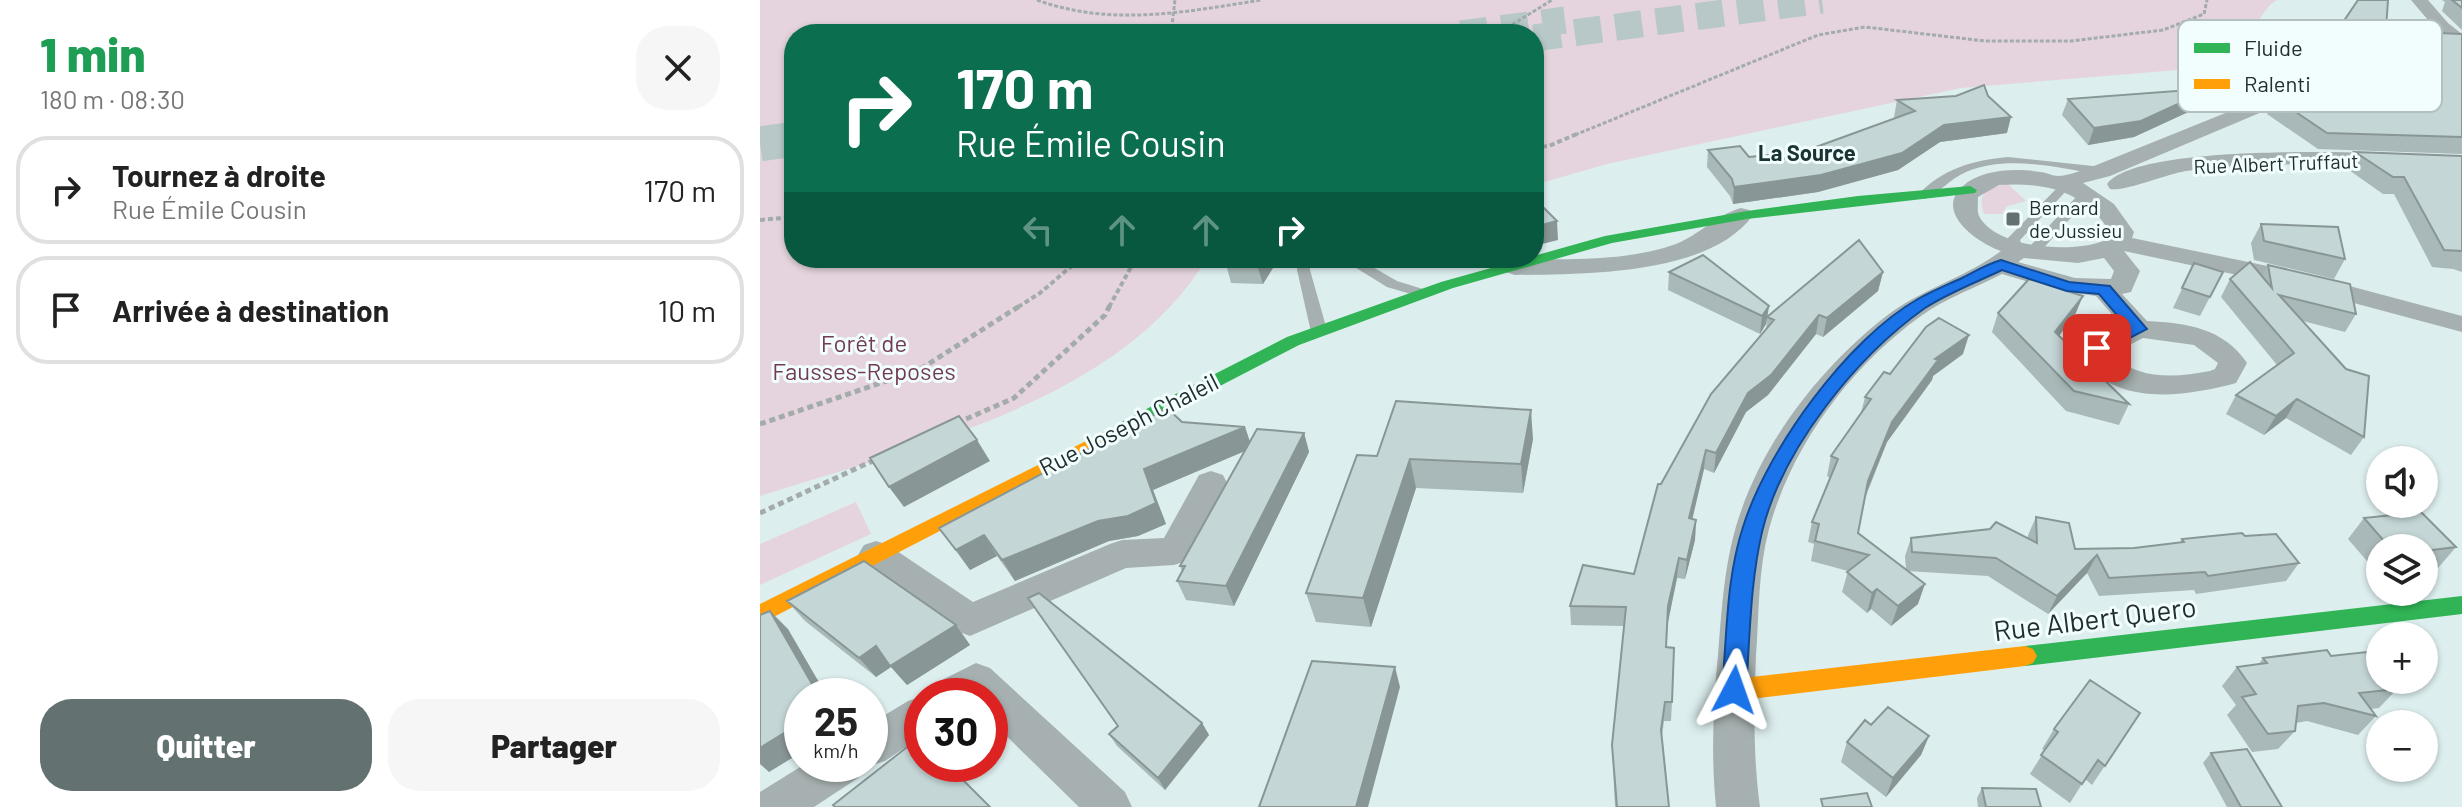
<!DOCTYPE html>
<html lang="fr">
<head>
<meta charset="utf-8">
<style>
  :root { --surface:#fff; --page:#f6f6f6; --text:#222; --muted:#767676; --line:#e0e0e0; --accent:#637171 }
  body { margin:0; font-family:Barlow,sans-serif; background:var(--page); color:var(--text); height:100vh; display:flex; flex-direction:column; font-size:30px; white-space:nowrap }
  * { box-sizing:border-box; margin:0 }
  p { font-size:26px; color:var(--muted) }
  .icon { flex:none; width:44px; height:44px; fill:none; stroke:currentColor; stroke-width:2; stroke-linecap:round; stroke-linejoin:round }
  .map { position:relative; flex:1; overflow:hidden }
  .panel { display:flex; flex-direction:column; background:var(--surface); width:760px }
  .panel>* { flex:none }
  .guide { position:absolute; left:24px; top:24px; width:760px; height:244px; border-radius:32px; box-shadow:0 2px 6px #0004; background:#0b6e4f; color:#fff; overflow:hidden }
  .fabs { position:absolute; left:1606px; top:446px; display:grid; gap:16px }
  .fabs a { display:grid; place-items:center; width:72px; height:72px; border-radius:50%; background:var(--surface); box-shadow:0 2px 6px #0004; font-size:40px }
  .speed { position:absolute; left:24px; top:678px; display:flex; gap:16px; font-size:40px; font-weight:700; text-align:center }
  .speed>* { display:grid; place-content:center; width:104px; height:104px; border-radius:50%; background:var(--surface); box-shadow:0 2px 6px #0004; line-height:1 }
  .speed small { font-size:20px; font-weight:400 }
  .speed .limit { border:12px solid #d22; background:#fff; color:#111 }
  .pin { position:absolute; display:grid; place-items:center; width:68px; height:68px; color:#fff; margin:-34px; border-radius:16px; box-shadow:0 4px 12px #0006 }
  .me { position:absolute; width:88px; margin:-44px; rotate:4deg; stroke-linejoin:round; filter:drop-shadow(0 0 6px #0008) }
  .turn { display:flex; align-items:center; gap:28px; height:168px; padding:0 40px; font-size:36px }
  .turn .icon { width:104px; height:104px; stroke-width:2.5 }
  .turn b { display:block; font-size:56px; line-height:68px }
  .lanes { display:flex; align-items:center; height:76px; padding:0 40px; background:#0003; justify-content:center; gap:40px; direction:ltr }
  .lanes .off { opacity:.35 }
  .round { display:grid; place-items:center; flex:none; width:84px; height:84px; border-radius:32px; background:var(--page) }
  .head { display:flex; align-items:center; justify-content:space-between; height:136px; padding:0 40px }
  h1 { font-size:48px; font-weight:800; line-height:60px; color:#1e9e55 }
  .action { display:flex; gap:16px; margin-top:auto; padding:16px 40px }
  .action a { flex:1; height:92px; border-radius:32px; background:var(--accent); color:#fff; font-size:32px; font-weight:800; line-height:92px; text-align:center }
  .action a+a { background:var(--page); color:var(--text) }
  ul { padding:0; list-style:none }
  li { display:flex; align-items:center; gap:24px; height:108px; margin:0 16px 12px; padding:0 24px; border:4px solid var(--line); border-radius:32px }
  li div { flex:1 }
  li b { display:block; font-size:30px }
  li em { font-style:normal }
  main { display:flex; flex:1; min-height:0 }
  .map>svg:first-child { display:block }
  .green { fill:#e5d4de }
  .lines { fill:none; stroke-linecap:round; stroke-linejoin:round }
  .highway-tunnel-far1 { stroke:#b8c8c8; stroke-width:27; stroke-dasharray:27 14; stroke-linecap:butt }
  .highway-tunnel { stroke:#b8c8c8; stroke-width:35; stroke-dasharray:35 17; stroke-linecap:butt }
  .path-far2 { stroke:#a3abab; stroke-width:3; stroke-dasharray:4 2; stroke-linecap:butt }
  .path-far1 { stroke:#a3abab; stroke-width:4; stroke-dasharray:5 3; stroke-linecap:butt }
  .path { stroke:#a3abab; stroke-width:5; stroke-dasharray:6 4; stroke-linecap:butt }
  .lane { fill:#a7b0b0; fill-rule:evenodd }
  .street { fill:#a7b0b0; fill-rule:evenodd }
  .fast { fill:#30b455; fill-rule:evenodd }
  .slow { fill:#ff9f0a; fill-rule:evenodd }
  .wall { fill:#a9b8b8 }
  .shaded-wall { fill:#899696 }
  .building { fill:#c4d6d6; stroke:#899696; stroke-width:2 }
  .route { fill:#1a73e8; stroke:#114b97; stroke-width:2 }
  .poi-dot { fill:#637171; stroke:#f2fefe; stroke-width:3 }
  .labels { text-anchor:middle; stroke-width:6; stroke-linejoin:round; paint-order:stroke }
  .far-street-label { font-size:20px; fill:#222e2e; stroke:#f2fefe }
  .far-poi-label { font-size:20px; fill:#222e2e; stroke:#f2fefe; text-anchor:start }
  .far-neighbourhood-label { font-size:22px; font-weight:bold; fill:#1a3435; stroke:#f2fefe }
  .park-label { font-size:24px; fill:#733a54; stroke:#f2fefe }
  .street-label { font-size:24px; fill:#222e2e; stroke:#f2fefe }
  .near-street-label { font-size:28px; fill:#222e2e; stroke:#f2fefe }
  .key { fill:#f2fefe; stroke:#b4c0c0; stroke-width:2 }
  .key-label { font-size:22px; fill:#222e2e }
</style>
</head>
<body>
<main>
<section class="panel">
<div class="head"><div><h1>1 min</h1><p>180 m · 08:30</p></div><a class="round"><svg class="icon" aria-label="close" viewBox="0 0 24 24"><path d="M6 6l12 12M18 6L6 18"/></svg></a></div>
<ul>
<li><svg class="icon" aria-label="right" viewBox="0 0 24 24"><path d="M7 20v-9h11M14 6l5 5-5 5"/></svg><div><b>Tournez à droite</b><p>Rue Émile Cousin</p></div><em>170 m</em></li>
<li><svg class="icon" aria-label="arrive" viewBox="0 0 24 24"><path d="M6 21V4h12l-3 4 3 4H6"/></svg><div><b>Arrivée à destination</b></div><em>10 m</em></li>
</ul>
<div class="action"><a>Quitter</a><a>Partager</a></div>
</section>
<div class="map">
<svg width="1702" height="807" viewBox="0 0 1702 807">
  <rect width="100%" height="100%" fill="#dee"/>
  <path class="green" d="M0,0H1517L1510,5L1480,44L1418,70L1201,88L847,164L774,185V34H34V258H447C360,403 151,447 0,496Z
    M1248,184L1266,201L1247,206L1242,214H1224C1216,193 1229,187 1248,184Z
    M96,502L111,534L0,585V544Z"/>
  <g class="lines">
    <path class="highway-tunnel-far1" d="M701,34L805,20
      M774,38L1062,0"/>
    <path class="highway-tunnel" d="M0,144L34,139"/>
    <path class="path-far2" d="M277,0C351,27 425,12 501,0
      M411,34L415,0
      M737,34L792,0
      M815,135L1058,35L1105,27L1225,41H1311L1403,30L1444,14L1447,0"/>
    <path class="path-far1" d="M774,147L789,146L819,133
      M0,220L34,217
      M258,307L280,293L321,258
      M349,307L376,258"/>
    <path class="path" d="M197,423L254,398L345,315L350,305
      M0,424L159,370L261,305
      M0,513L119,458"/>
    <path class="lane" d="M1248,157L1342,167L1348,171L1342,175C1300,168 1247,154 1206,172C1190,179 1179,193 1164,199L1158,195C1182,169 1213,160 1248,157Z
      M1300,179L1304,180L1309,188L1260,240L1262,246L1271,245L1318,195L1335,193L1341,197L1339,200L1326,201L1280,252L1253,253L1246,240L1297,188L1294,183Z
      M538,258H554L550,262V270L565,323L563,335H553L551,332L537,270Z
      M580,258H597L637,281L666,290L668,293L661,297L627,287Z"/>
    <path class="street" d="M1651,0H1668L1688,23L1702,34V47L1666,44L1628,59H1616L1613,55L1616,51L1658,35L1680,34Z
      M1552,78L1562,84L1559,88L1350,176L1323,183L1354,204L1374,232L1372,238L1537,272L1702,316V332L1534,287L1364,251L1380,271L1371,292L1362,294L1387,321C1426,323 1464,328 1487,363L1476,383C1428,396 1355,408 1322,358L1327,342L1362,326L1336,296L1300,291L1242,274C1215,288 1186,298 1161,316C1091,366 1032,445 1009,529C998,570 999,614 996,656C994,707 993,756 1000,807H956C951,756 953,706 958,655C961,618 963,582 971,546C991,456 1054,373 1125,317C1161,289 1205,278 1241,251C1218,243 1173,212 1203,186C1221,169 1257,168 1280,172C1286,172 1292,176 1298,176C1309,176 1324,169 1334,166ZM1239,185C1285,182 1325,191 1350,232L1348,239C1318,254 1237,250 1219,216C1217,211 1218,203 1218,197ZM1264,258L1318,263L1344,258L1354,271L1351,279L1315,278L1258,262ZM1383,338L1434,345L1458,363L1455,369L1450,371C1414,378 1380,380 1350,355Z
      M1576,152L1702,156V170C1611,166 1517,159 1426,171C1407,174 1364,192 1350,189L1347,184C1372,150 1532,152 1576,152Z
      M981,208L989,210L993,215C950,276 821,274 755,275L746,272L742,267L746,262L755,259C809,259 865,262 916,244C939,235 958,214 981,208Z
      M451,471L463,475L467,483L426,561L414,565L366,568L210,636L197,631L104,565L98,555L104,545L116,541L128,545L213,602L350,544L362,540L404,538L439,475Z
      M216,663L230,668L365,792L372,807H319L230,720V696H170L176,683Z
      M163,696L162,736L125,761L110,766L104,764L98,778L54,807H0V792L45,764H110V724L148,701Z"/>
    <path class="fast" d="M1210,186L1217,190L1215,193L987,219L852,243L693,288L539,345L375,430L368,432L359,426L361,422L527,337L681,282L845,236L987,211L1098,196Z
      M1702,596V614L1265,666L1257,663L1253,656L1257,649L1265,646Z"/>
    <path class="slow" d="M368,420L377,426L375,430L0,624V604Z
      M1265,646L1273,649L1277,656L1273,663L1265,666L974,701L966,697L962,690L966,683L974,679Z"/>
  </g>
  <path class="wall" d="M1682,0H1702V30L1682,11L1685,2Z
    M1678,33L1702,34V154L1558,149L1507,114L1515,98L1672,45Z
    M1622,46L1487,101L1452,88L1459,72Z
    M1228,96L1247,133L1180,142L1138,170L1058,192L973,204L970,196L947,167L948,150L989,157L1023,159L1136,118L1134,117L1137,100Z
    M1308,99L1437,108L1374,137L1328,145L1302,115Z
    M1595,152L1702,156V272L1693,269L1672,267L1634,194H1623L1586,168Z
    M1501,224L1585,259L1574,279L1494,260L1491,243Z
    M519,258L503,284L471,283L466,264Z
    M626,258H668L663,265L627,262Z
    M1434,263L1463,272L1440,316L1413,308Z
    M1508,265L1596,314L1585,332L1543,321L1604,437L1591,455L1526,418L1504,435L1466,414L1476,395L1517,365L1461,297L1470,279L1502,276Z
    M909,272L1009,306L1006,324L1000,334L908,290Z
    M1123,272L1118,291L1063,337L1056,334L1008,395L986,412L954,473L944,469L932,518L936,520L935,540L925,579L917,578L908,623L906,647L912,702L911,721H904L902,736L909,807H855L852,745L864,626L811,625L810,606L874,574L901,484L1006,331L1007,317Z
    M1238,313L1315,315L1299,336L1369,404L1359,425L1306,411L1232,332Z
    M1203,354L1173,376L1172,380L1127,442L1106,496L1098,533L1146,569L1145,556L1151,538L1268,539V535L1276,517L1315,549L1374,548L1419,543L1422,539L1485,536L1539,563L1526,581L1436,594L1434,590L1339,596L1327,573L1288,614L1228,576L1147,571L1158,604L1131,626L1111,609L1107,613L1082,592L1088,571L1051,561L1054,544L1048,542L1052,522L1070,478L1067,476L1071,456L1101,413L1105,397L1130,374Z
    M422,422L485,427L490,442L544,433L549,452L474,606L426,600L417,581L422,571L420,566L485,451L393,490L406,524L378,536L349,541L255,581L237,556L210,570L179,528Z
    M773,439L763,493L656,488L611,627L556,622L546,593L617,456Z
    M1604,518L1696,547L1678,568L1664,569V548H1620V574L1619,575L1588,539Z
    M27,601L196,625L210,645L147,685L131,667L116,677L45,621Z
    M276,610L442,723L449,735L405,790L357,746L349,734L358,727Z
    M1571,656L1637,689L1619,708L1611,709L1616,716L1598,735L1547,721L1536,723L1535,731L1518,749L1492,752L1467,715L1476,705L1462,686L1477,667L1499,664L1503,658Z
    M1380,713L1332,785L1325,779L1310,803L1270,774L1285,750L1282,749L1294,729Z
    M1111,725L1169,736L1161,755L1126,797L1081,762L1087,742Z
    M1451,753L1522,807H1467L1443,763Z
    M1222,788L1281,807H1218L1217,798Z"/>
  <path class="shaded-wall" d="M1631,30L1622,46L1487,101L1494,84Z
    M1444,92L1437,108L1374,137L1328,145L1334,128Z
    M1251,117L1247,133L1180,142L1138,170L1058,192L973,204L974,187L1184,125Z
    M797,221L798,240L774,246V227Z
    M502,258H519L503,284L497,265Z
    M662,258H668L663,265Z
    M715,258H731L715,262Z
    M1123,272L1118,291L1063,337L1067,318Z
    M1323,296L1315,315L1287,351L1295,332Z
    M1009,306L1006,324L1000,334L1002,316Z
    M1059,315L1056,334L1008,395L986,412L954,473L956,453L988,393Z
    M1209,335L1203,354L1173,376L1172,380L1127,442L1103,501L1108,481L1132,422L1175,359Z
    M1537,399L1526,418L1504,435L1516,416Z
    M771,410L773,439L763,493L761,464Z
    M485,427L492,448L393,490L406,524L378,536L349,541L255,581L242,560L338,521L384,469Z
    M544,433L549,452L474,606L466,586Z
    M217,440L230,461L144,507L129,487Z
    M946,450L944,469L928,538L929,518Z
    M650,459L656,488L611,627L603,598Z
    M936,520L935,540L925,579L927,560Z
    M224,535L237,556L210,570L196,550Z
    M1337,555L1327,573L1288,614L1297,596Z
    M919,558L917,578L907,626L908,606Z
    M1165,584L1158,604L1131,626L1138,606Z
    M1117,589L1111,609L1107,613L1112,593Z
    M10,611L28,629L67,696H59Z
    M196,625L210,645L147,685L131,667L116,677L99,658L116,646Z
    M635,667L640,687L608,807H596Z
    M42,722V752L9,772L0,764V748Z
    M442,723L449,735L405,790L398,778Z
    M1169,736L1161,755L1126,797L1133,778Z"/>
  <path class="building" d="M1598,0H1628L1626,29L1631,30L1494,84L1459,72L1559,23L1579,28Z
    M1692,0H1702V8Z
    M1678,33L1702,34V137L1567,133L1515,98L1657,40L1674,45Z
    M1224,85L1228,96L1251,117L1184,125L1142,153L1061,175L974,187L972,179L948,150L980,146L989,157L1020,154L1023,159L1155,111L1137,100L1196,96Z
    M1443,89L1444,92L1381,121L1334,128L1308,99Z
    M1595,152L1702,156V251L1684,250L1644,177H1633Z
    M774,201H777L797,221L774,227Z
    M1501,224L1578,227L1585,259L1504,241Z
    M1099,240L1123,272L1067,318L1059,315L1011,375L988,393L956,453L946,450L929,518L936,520L927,560L919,558L908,606L906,647L914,648L912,702H905L901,730L909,807H857L852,745L866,607L810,606L823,565L874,574L898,484H901L951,394L1014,320L1007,317Z
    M943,255L1009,306L1002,316L909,272Z
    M470,258H502L497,265L466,264Z
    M1490,262L1512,288L1508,265L1590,284L1596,314L1519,295L1586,369L1609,376L1604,437L1537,399L1516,416L1476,395L1534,353L1470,279Z
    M1434,263L1463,272L1450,297L1422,288Z
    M1269,279L1323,296L1295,332L1369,404L1314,391L1238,313Z
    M1179,318L1209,335L1175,359L1178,360L1132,422L1108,481L1098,533L1165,584L1138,606L1117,589L1112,593L1087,572L1109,555L1055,541L1059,524L1052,522L1078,459L1071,456L1111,399L1105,397L1124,372L1130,374L1166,327Z
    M636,401L771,410L761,464L650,459L603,598L546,593L597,455L617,456Z
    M407,408L422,422L485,427L384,469L396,503L368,516L338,521L242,560L224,535L196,550L179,528Z
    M199,416L217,440L129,487L110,458Z
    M497,429L544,433L466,586L417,581L425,566H420Z
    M1661,512L1696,547L1664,551V548H1630L1604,518Z
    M1276,517L1309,523L1315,549L1374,548L1424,542L1422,539L1482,533L1485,536L1516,534L1539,563L1448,576L1445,572L1349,578L1337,555L1297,596L1236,558L1152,552L1151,538L1230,529L1236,522L1277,543Z
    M104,561L196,625L130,666L116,646L99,658L27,601Z
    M279,593L442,723L398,778L349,734L358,726L268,598Z
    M10,611L59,696H42V722L0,748V615Z
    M1567,650L1571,656L1607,652L1620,667V680H1630L1637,689L1599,693L1616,716L1564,703L1538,706L1535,731L1508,734L1482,697L1496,694L1477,667L1507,663L1503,658Z
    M552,661L635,667L596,807H499Z
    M1330,680L1380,713L1345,766L1338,760L1322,784L1281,755L1298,732L1294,729Z
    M1128,707L1169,736L1133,778L1087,742L1105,720L1111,725Z
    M160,737L162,739V764H187L230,807H75L73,805Z
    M1487,749L1522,807H1481L1451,753Z
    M1222,788L1276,789L1281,807H1226Z
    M1107,793L1112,807H1063L1061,799Z"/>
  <path class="route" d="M1241,260L1309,282L1350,286L1387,329L1343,352H1331L1328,348L1331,344L1368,328L1339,294L1307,291L1242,270C1217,282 1188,293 1165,308C1096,357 1022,449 1002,532C990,584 990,637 986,690L983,698L974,701L966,698L962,690C967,636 966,579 983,527C1007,450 1087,339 1158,299C1172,291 1187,285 1202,278C1214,272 1227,264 1241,260Z"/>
  <rect class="poi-dot" x="1245" y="211" width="16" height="16" rx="4"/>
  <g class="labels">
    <g class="far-street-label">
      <text transform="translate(1516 164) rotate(-2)" y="7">Rue Albert Truffaut</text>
    </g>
    <g class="far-poi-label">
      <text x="1269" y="215">Bernard<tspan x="1269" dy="23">de Jussieu</tspan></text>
    </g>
    <g class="far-neighbourhood-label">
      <text x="1047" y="161">La Source</text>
    </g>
    <g class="park-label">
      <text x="104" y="352">Forêt de<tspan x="104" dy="28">Fausses-Reposes</tspan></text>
    </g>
    <g class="street-label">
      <text transform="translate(369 425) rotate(-27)" y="8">Rue Joseph Chaleil</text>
    </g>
    <g class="near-street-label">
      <text transform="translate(1335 619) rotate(-7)" y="10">Rue Albert Quero</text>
    </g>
  </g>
  <rect x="1418" y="20" width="264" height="92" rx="12" class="key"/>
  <rect x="1434" y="43" width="36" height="10" fill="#30b455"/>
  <rect x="1434" y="79" width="36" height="10" fill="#ff9f0a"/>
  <g class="key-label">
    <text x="1484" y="56">Fluide</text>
    <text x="1484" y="92">Ralenti</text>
  </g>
</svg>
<div class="fabs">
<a><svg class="icon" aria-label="sound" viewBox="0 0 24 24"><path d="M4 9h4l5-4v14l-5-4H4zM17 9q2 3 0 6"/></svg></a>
<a><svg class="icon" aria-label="layers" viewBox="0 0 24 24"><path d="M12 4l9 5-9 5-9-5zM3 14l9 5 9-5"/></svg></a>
<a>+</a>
<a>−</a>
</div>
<div class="speed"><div>25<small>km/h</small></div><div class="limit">30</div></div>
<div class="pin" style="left:1337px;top:348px;background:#d93025"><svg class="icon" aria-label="arrive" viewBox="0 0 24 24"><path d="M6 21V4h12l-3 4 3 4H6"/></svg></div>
<svg class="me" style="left:974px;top:690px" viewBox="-20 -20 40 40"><path d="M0-17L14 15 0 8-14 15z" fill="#1a73e8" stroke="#fff" stroke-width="4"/></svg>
<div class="guide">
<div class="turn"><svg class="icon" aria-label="right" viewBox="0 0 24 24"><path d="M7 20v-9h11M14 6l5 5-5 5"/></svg><div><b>170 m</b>Rue Émile Cousin</div></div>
<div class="lanes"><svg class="icon off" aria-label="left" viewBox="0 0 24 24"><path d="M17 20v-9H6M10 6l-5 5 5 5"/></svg><svg class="icon off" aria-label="ahead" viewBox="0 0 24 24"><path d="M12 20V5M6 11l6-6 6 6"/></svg><svg class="icon off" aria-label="ahead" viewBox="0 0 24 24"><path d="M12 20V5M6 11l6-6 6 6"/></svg><svg class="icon" aria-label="right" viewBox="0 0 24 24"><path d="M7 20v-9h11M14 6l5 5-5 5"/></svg></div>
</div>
</div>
</main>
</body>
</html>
